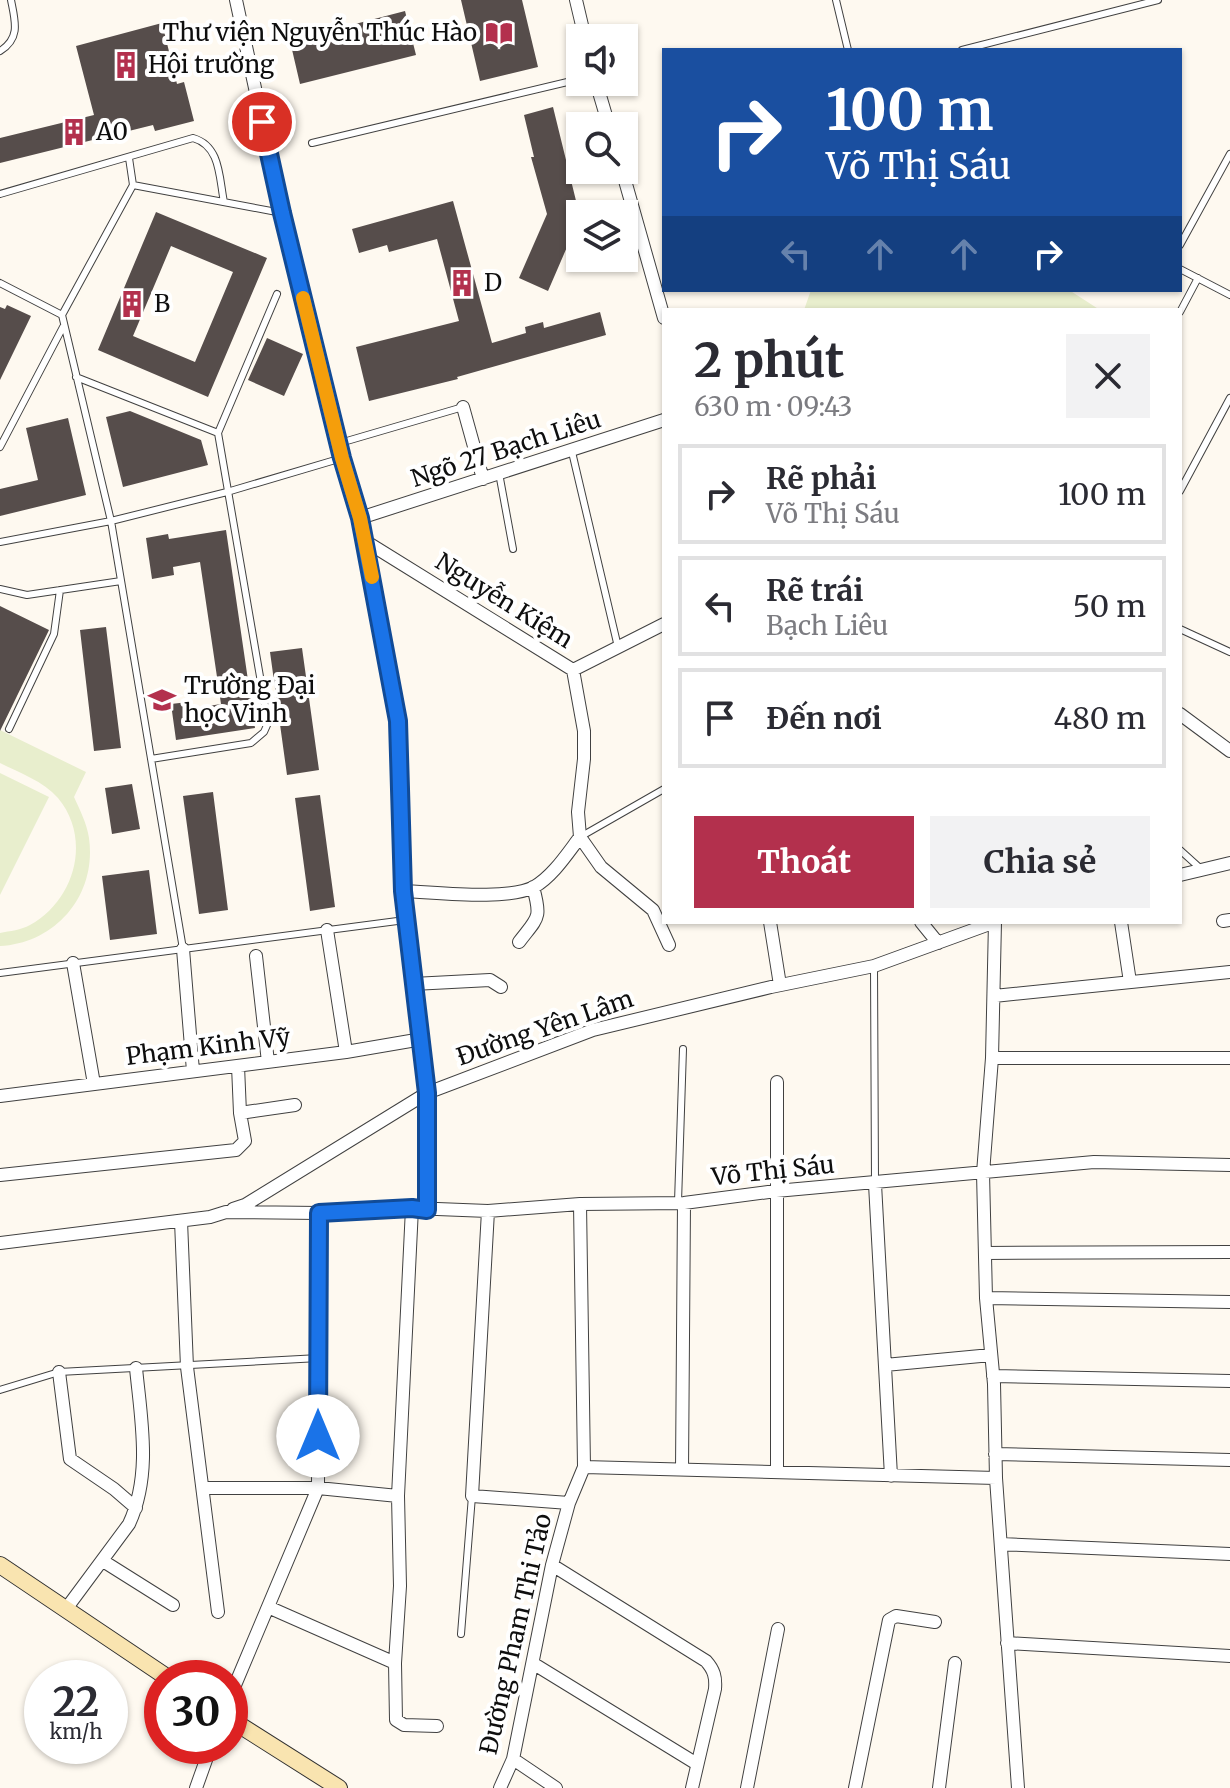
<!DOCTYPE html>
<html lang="vi">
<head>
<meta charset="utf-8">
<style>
  :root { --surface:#fff; --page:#f2f2f3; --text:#2b2b33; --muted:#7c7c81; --line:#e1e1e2; --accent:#b3304d }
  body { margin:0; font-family:Merriweather,serif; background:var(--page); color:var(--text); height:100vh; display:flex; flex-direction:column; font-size:30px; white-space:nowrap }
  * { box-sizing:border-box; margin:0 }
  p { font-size:26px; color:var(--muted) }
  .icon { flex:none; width:44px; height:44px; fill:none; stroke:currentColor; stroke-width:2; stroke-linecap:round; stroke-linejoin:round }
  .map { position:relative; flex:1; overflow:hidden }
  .side { position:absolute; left:662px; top:308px; width:520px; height:616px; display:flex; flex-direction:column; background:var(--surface); border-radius:0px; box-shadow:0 2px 6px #0004 }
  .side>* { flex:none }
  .top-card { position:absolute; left:662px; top:48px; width:520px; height:244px; border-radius:0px; box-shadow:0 2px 6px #0004; background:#1a4fa0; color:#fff; overflow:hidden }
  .fabs { position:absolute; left:566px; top:24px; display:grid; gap:16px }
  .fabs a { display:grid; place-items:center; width:72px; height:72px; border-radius:0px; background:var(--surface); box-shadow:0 2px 6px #0004; font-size:40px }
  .speed { position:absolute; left:24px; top:1660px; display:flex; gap:16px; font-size:40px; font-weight:700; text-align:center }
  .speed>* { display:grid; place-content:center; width:104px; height:104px; border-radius:50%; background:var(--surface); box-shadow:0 2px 6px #0004; line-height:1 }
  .speed small { font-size:20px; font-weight:400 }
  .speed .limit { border:12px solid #d22; background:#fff; color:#111 }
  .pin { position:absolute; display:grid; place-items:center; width:68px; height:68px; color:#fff; margin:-34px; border:4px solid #fff; border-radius:50%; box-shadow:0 2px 8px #0007 }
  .me { position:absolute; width:88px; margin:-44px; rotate:0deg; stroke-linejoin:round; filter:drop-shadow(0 0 6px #0008) }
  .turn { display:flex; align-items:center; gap:28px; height:168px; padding:0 32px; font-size:36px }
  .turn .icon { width:104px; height:104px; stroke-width:2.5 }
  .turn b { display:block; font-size:56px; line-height:68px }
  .lanes { display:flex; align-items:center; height:76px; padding:0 32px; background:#0003; justify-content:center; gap:40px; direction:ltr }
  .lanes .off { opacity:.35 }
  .round { display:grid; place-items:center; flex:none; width:84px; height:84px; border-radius:0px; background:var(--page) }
  .summary { display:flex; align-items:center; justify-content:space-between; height:136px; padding:0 32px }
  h1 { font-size:48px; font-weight:700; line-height:60px }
  .cta { display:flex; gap:16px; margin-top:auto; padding:16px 32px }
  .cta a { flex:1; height:92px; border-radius:0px; background:var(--accent); color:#fff; font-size:32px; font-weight:700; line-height:92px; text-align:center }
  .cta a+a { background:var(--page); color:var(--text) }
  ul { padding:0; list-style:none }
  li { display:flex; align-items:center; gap:24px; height:100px; margin:0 16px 12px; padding:0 16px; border:4px solid var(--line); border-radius:0px }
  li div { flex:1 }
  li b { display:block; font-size:30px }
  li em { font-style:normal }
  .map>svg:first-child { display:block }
  .pitch { fill:#e8eecd }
  .building { fill:#564d4b; fill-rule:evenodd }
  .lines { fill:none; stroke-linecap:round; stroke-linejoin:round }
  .lane-casing { stroke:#414141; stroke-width:8 }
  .street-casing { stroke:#414141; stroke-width:14 }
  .secondary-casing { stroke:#303030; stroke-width:18 }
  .lane { stroke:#fff; stroke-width:6 }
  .street { stroke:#fff; stroke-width:12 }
  .secondary { stroke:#f9e4b0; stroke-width:16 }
  .route-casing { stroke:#114b97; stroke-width:20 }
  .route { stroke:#1a73e8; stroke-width:14 }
  .slow { stroke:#f59e0b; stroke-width:14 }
  .labels { text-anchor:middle; stroke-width:8; stroke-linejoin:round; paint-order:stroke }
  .poi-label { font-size:24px; fill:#0e0e0e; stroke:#fff; text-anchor:start }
  .street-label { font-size:24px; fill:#0e0e0e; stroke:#fff }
</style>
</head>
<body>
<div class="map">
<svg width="1230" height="1788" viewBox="0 0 1230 1788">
  <rect width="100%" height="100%" fill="#fef9f0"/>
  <path class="pitch" d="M811,290H1069L1100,310H804Z
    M0,730L86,772L74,797C80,810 87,824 89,838C97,895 56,943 0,946V933C10,931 21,930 30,925C75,900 92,839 58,798C43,781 20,773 0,763Z
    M0,773L49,797L0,895Z"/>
  <path class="building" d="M461,0H522L538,67L480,81Z
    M405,11L416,55L300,84L290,41Z
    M162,23L177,84L184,82L194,121L155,131L153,125L0,163V138L94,115L76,46Z
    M553,107L580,217L548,291L519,278L547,214L531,157H534L524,115Z
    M453,201L492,343L526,333L525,327L543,322L544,328L600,312L606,335L457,377L458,379L369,401L356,347L459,321L437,239L389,252L387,245L359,253L352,229Z
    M156,212L267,258L208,397L98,350ZM171,246L233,272L195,362L133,336Z
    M7,305L31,316L0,380V307L5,309Z
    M267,338L303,354L284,396L248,380Z
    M130,411L201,440L208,465L123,487L106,417Z
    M68,418L86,495L0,516V489L38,480L26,428Z
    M226,530L255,728L176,740L171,704L188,702L189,709L221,704L200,562L173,567L174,575L152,579L146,538L168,534L169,539Z
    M0,606L49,630L0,731Z
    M106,627L121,748L94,751L80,630Z
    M302,648L319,770L287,775L270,652Z
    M132,784L140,829L112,834L105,788Z
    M213,792L228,910L199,914L183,796Z
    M320,795L335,907L310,911L295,798Z
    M149,870L157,934L110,940L102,876Z"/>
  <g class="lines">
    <g class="lane-casing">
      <path id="lane" d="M836,0L848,50
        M962,50L1158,0
        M0,51C21,38 15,21 11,0
        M312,143L580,79
        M129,158L133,185L62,315L111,521L183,949
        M133,185L282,213
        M0,194L193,138C221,146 219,178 224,202
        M1180,245L1230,154
        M1180,269L1230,295
        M0,283L62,315
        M1180,312L1198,278
        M76,377L218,433
        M340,443L463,407
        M0,447L63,327
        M572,452L618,647
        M499,473L513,549
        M1180,491L1230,398
        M0,542L111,521L227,492L342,458
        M0,589L27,595L121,581
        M1180,629L1230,652
        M9,729L54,634L60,590
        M151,759L251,743L264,732L268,723L218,433L277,294
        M580,837L664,789
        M1180,850L1201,869
        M874,966L875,1182
        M0,973L405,920
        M678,1202L683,1049
        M0,1390L59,1372L319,1358
        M461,1634L472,1496"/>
    </g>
    <g class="street-casing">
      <path id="street" d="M236,0L282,213L342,458L360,518L398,721L403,891L427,1093V1210
        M576,0L585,38
        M596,82L609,126
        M622,170L664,318
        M463,407L483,479
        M360,518L664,420
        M365,541L573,670L664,624
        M573,670L584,731V759L578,812L580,837L601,867L653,910L669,945
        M1180,714L1230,751
        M1180,875L1230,863
        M403,891C436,892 506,901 534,887C553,876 567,854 580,837
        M1223,921L1230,920
        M770,922L780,985
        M921,922L938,943
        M995,922L992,1058L983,1173L986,1298L994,1384L996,1478L1018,1788
        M1121,922L1130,982
        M327,930L346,1052
        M519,942C538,917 542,919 533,887
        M183,949L193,1071
        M256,956L268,1062
        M73,963L94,1084
        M413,984L490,980L501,987
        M994,996L1230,972
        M992,1058H1230
        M238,1066L240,1113
        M777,1082V1472
        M0,1096L346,1052L422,1039
        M0,1175L236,1150L245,1141L240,1113L295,1105
        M875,1184L891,1476
        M412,1208L398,1496L400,1586L395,1663L396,1720L404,1725L437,1726
        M233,1209L245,1205L427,1093L593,1030L771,987L874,966L995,922
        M488,1211L472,1496L569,1503
        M181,1221L187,1367L218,1612
        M0,1243L210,1217L226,1212L319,1213L412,1208L488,1211L580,1204L684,1203L776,1191L1094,1162L1230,1165
        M985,1253L1230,1252
        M986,1298L1230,1302
        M885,1365L991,1355
        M59,1372L70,1459L114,1489L136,1508
        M993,1376L1230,1381
        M995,1454L1230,1460
        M584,1467L996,1478
        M682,1470L684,1203
        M203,1488H318L398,1496
        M1001,1544L1230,1554
        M103,1561L173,1605
        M552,1565L706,1661C714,1670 716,1677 715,1689L692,1788
        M268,1607L395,1663
        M66,1609L129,1524C152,1474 141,1420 136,1368
        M1007,1643L1230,1656
        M534,1664L697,1764
        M230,1697L318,1488L319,1213
        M513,1759L556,1788
        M196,1788L211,1746
        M500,1788L513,1759L552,1565L569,1503L584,1467L580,1204
        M747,1788L778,1629
        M855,1788L889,1620L896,1616L935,1622
        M939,1788L955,1663"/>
    </g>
    <g class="secondary-casing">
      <path id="secondary" d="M0,1565L168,1678
        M230,1719L339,1788"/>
    </g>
    <use href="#lane" class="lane"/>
    <use href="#street" class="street"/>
    <use href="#secondary" class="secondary"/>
  </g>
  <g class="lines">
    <g class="route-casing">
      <path id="route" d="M262,122L282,213L342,458L360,518L398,721L403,891L427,1093V1210L412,1208L319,1213L318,1436"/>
    </g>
    <use href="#route" class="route"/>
    <path class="slow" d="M303,298L342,458L360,518L372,577"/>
  </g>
  <defs>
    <g id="library-bare" transform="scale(2.16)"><path d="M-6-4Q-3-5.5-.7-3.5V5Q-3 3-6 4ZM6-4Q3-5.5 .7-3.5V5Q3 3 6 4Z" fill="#b3304d" stroke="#fff" stroke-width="2.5" paint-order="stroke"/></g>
    <g id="building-bare" transform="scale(2.16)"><path d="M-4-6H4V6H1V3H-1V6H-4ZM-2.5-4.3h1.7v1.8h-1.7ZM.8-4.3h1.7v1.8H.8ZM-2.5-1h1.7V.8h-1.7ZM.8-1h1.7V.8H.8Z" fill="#b3304d" stroke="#fff" stroke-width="2.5" paint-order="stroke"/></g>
    <g id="university-bare" transform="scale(2.16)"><path d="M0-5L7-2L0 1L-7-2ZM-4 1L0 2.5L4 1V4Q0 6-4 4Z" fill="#b3304d" stroke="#fff" stroke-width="2.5" paint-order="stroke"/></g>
  </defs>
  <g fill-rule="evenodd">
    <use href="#library-bare" x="499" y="33"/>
    <use href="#building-bare" x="126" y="65"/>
    <use href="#building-bare" x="74" y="132"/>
    <use href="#building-bare" x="462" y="283"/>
    <use href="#building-bare" x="132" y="304"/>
    <use href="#university-bare" x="162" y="700"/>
  </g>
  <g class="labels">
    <g class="poi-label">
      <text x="477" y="41" text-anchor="end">Thư viện Nguyễn Thúc Hào</text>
      <text x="148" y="73">Hội trường</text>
      <text x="96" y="140">A0</text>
      <text x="484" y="291">D</text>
      <text x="154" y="312">B</text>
      <text x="184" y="694">Trường Đại<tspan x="184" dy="28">học Vinh</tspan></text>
    </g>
    <g class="street-label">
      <text transform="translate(506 449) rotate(-18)" y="8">Ngõ 27 Bạch Liêu</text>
      <text transform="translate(504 601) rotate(32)" y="8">Nguyễn Kiệm</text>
      <text transform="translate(545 1028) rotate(-19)" y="8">Đường Yên Lâm</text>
      <text transform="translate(208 1047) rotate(-7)" y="8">Phạm Kinh Vỹ</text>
      <text transform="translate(773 1171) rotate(-6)" y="8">Võ Thị Sáu</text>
      <text transform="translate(516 1634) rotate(-77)" y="8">Đường Pham Thi Tảo</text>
    </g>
  </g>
</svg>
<div class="fabs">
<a><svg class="icon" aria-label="sound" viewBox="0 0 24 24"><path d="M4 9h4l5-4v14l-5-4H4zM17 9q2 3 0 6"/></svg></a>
<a><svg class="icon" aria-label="search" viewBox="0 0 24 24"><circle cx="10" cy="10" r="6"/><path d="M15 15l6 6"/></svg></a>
<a><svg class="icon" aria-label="layers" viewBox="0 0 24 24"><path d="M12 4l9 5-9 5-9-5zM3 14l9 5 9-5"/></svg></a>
</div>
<div class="speed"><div>22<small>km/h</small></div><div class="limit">30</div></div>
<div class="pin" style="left:262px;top:122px;background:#d93025"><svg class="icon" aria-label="arrive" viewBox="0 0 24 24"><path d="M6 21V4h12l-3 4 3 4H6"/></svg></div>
<svg class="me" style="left:318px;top:1436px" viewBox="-20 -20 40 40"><circle r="19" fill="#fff"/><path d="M0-13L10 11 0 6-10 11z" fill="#1a73e8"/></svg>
<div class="top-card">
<div class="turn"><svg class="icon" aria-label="right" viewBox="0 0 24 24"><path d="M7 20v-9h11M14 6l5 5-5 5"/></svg><div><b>100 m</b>Võ Thị Sáu</div></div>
<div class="lanes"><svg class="icon off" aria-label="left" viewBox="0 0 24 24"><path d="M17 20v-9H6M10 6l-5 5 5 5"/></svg><svg class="icon off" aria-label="ahead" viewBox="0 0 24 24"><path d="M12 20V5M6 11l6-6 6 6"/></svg><svg class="icon off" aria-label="ahead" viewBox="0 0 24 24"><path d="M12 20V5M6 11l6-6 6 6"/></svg><svg class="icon" aria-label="right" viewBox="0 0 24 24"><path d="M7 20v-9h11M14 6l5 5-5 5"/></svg></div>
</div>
<section class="side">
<div class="summary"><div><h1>2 phút</h1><p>630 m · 09:43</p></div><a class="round"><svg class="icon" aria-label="close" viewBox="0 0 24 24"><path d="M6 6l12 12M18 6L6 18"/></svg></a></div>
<ul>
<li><svg class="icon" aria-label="right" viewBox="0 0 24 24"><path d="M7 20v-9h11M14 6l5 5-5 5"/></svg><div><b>Rẽ phải</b><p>Võ Thị Sáu</p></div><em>100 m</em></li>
<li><svg class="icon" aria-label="left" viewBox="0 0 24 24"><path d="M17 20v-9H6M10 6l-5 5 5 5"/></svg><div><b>Rẽ trái</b><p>Bạch Liêu</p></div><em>50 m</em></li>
<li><svg class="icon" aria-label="arrive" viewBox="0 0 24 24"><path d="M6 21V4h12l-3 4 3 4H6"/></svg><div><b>Đến nơi</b></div><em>480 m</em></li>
</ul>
<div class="cta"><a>Thoát</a><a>Chia sẻ</a></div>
</section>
</div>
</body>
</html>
